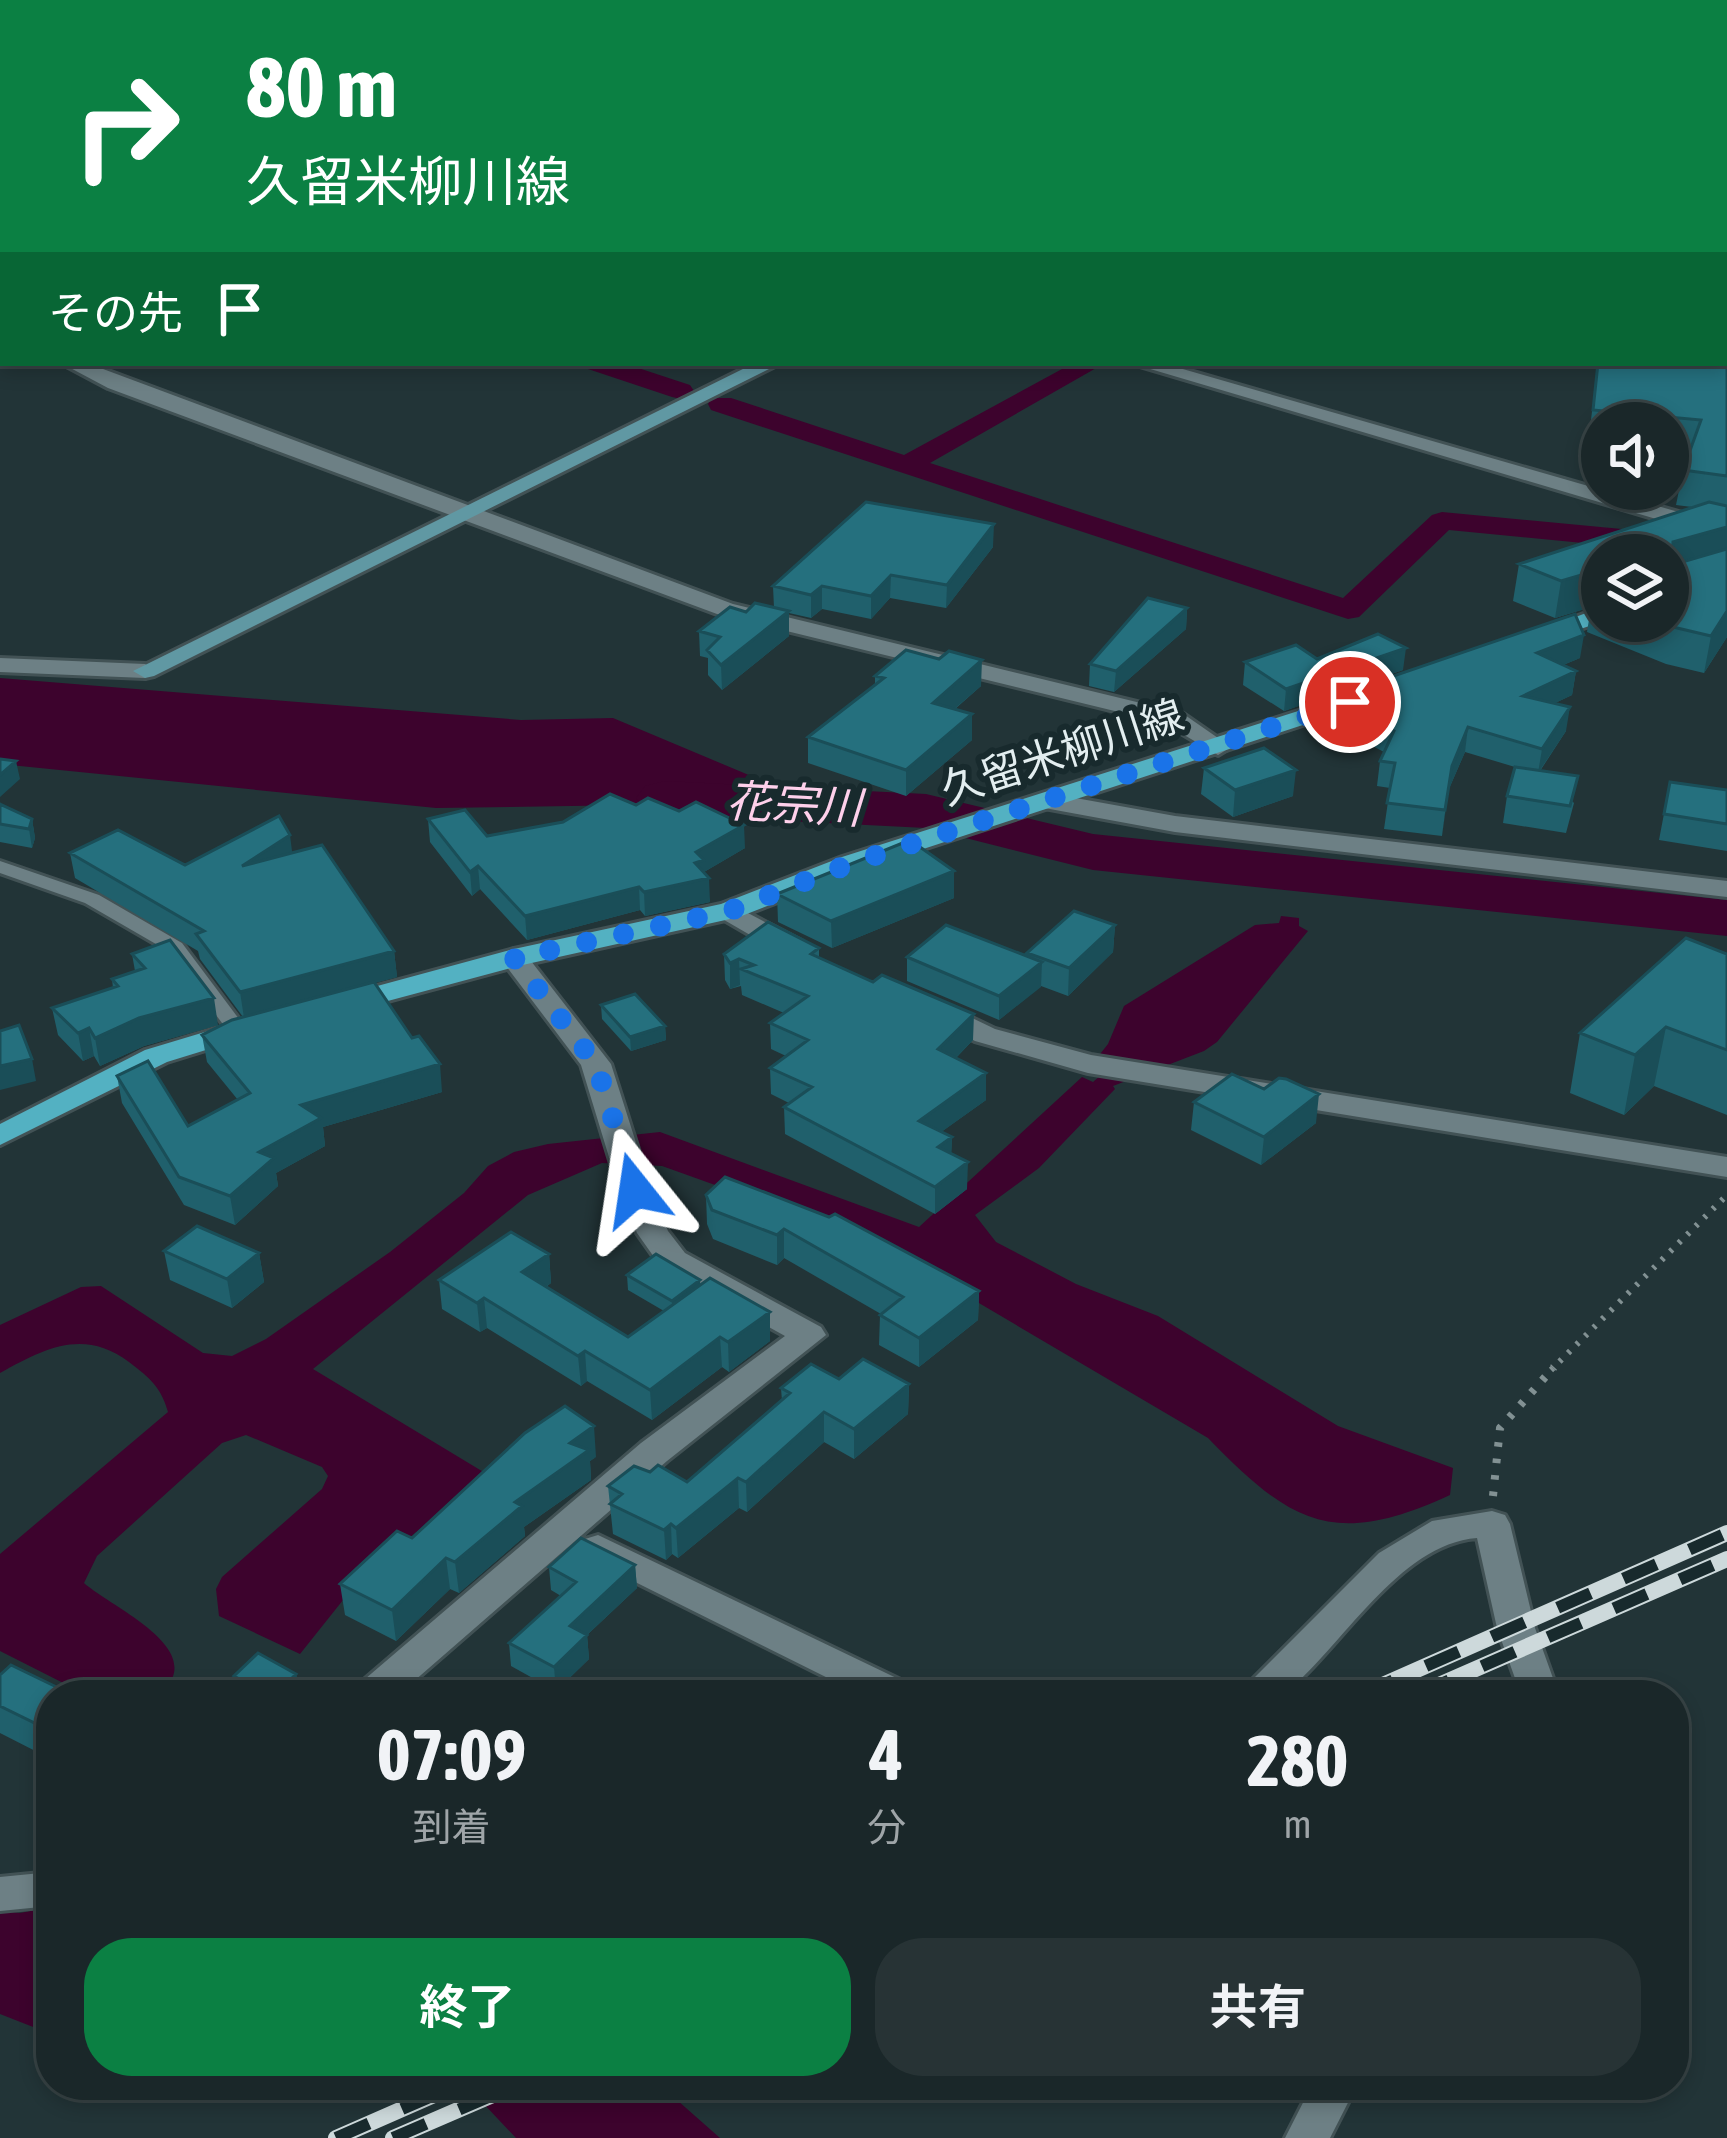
<!DOCTYPE html>
<html lang="ja">
<head>
<meta charset="utf-8">
<style>
  :root { --surface:#1a2729; --page:#273335; --text:#f1f3f6; --muted:#9fa5a8; --line:#384446; --accent:#0b8043 }
  body { margin:0; font-family:"Asap Condensed","Noto Sans JP",sans-serif; background:var(--page); color:var(--text); height:100vh; display:flex; flex-direction:column; font-size:45px; white-space:nowrap }
  * { box-sizing:border-box; margin:0 }
  p { font-size:39px; color:var(--muted) }
  .icon { flex:none; width:66px; height:66px; fill:none; stroke:currentColor; stroke-width:2; stroke-linecap:round; stroke-linejoin:round }
  .map { position:relative; flex:1; overflow:hidden }
  .sheet { position:absolute; left:36px; top:1680px; width:1653px; height:420px; display:flex; flex-direction:column; background:var(--surface); border-radius:48px; box-shadow:0 6px 18px #0003,0 0 0 3px var(--line) }
  .sheet>* { flex:none }
  .banner { position:absolute; left:0px; top:0px; width:1728px; height:366px; box-shadow:0 6px 18px #0003,0 0 0 3px var(--line); background:#0b8043; color:#fff; overflow:hidden }
  .fabs { position:absolute; left:1581px; top:402px; display:grid; gap:24px }
  .fabs a { display:grid; place-items:center; width:108px; height:108px; border-radius:50%; background:var(--surface); box-shadow:0 6px 18px #0003,0 0 0 3px var(--line); font-size:60px }
  .pin { position:absolute; display:grid; place-items:center; width:102px; height:102px; color:#fff; margin:-51px; border:6px solid #fff; border-radius:50%; box-shadow:0 3px 12px #0007 }
  .me { position:absolute; width:132px; margin:-66px; rotate:345deg; stroke-linejoin:round; filter:drop-shadow(0 0 9px #0008) }
  .turn { display:flex; align-items:center; gap:42px; height:252px; padding:0 48px; font-size:54px }
  .turn .icon { width:156px; height:156px; stroke-width:2.5 }
  .turn b { display:block; font-size:84px; line-height:102px }
  .then { display:flex; align-items:center; height:114px; padding:0 48px; background:#0003; gap:24px; font-size:45px }
  .eta { display:flex; justify-content:space-evenly; align-items:center; height:204px; text-align:center }
  .eta b { font-size:72px; font-weight:700; line-height:84px }
  .button { display:flex; gap:24px; margin-top:auto; padding:24px 48px }
  .button a { flex:1; height:138px; border-radius:48px; background:var(--accent); color:#fff; font-size:48px; font-weight:700; line-height:138px; text-align:center }
  .button a+a { background:var(--page); color:var(--text) }
  .map>svg:first-child { display:block }
  .water { fill:#3d032d }
  .lines { fill:none; stroke-linecap:round; stroke-linejoin:round }
  .canal { fill:#3d032d; fill-rule:evenodd }
  .river { fill:#3d032d; fill-rule:evenodd }
  .lane-casing { stroke:#425255; stroke-width:6 }
  .street-casing { stroke:#425255; stroke-width:6 }
  .secondary-casing { stroke:#425255; stroke-width:6 }
  .primary-casing { stroke:#425255; stroke-width:6 }
  .path-far1 { stroke:#829193; stroke-width:6; stroke-dasharray:3 9; stroke-linecap:butt }
  .path { stroke:#829193; stroke-width:8; stroke-dasharray:4.5 12; stroke-linecap:butt }
  .lane { fill:#6d8085; fill-rule:evenodd }
  .street { fill:#6d8085; fill-rule:evenodd }
  .secondary { fill:#6098a3; fill-rule:evenodd }
  .primary { fill:#53b1c2; fill-rule:evenodd }
  .rail-casing { stroke:#cdd9db; stroke-width:16 }
  .rail { stroke:#182a2d; stroke-width:12; stroke-dasharray:36; stroke-linecap:butt }
  .wall { fill:#20606c; fill-rule:evenodd }
  .shaded-wall { fill:#1a4e58 }
  .building { fill:#25707e; stroke:#1a4e58; stroke-width:3 }
  .route { stroke:#1a73e8; stroke-width:21; stroke-dasharray:0 37.8 }
  .labels { text-anchor:middle; stroke-width:12; stroke-linejoin:round; paint-order:stroke }
  .street-label { font-size:42px; fill:#e3eef0; stroke:#182a2d }
  .water-label { font-size:45px; font-style:italic; fill:#fed0eb; stroke:#182a2d }
</style>
</head>
<body>
<div class="map">
<svg width="1727" height="2138" viewBox="0 0 1727 2138">
  <rect width="100%" height="100%" fill="#223437"/>
  <path class="water" d="M0,678L521,720L613,718L763,781L746,818L664,814L634,805L436,808L0,764Z
    M1281,916L1299,918V926L1308,931L1217,1042L1204,1051L1113,1086L1115,1089L1039,1168L975,1215L996,1242L1076,1284L1158,1316L1338,1426L1453,1468L1450,1495C1335,1548 1292,1525 1208,1438L877,1243L662,1166L602,1163L528,1195L313,1369L495,1479L415,1533L355,1585L300,1654L219,1616L216,1589L222,1577L322,1489L328,1476L322,1467L246,1435L222,1443L97,1556L84,1583C112,1608 214,1651 158,1695H87L0,1651V1554L168,1412C161,1387 150,1378 129,1362C84,1328 45,1348 0,1373V1325L81,1287L101,1286L203,1353L232,1356L266,1339L390,1252L464,1193L488,1166L514,1152L548,1144L660,1132L919,1227L1082,1077L1093,1082L1108,1069L1093,1063L1108,1044L1124,1006L1255,925L1279,923Z
    M51,1907V2034L0,2014V1911L20,1913Z
    M466,2085H660L720,2138H516Z"/>
  <g class="lines">
    <path class="canal" d="M46,0H80L44,3Z
      M819,0H848L817,3Z
      M1391,0H1432L1434,3H1393Z
      M3,7V19L0,20V8Z
      M1725,36H1727V49H1725Z
      M0,100H3V115H0Z
      M3,163V177L0,178V164Z
      M1725,182H1727V196H1725Z
      M584,363H623L690,385L694,391L681,399L672,397L588,369Z
      M1073,363H1105L930,463L1343,598L1432,515L1442,512L1727,539V557L1449,530L1359,617L1348,619L711,410L708,404L711,398H731L904,455Z"/>
    <path class="river" d="M665,781L926,794L1093,834L1727,900V936L1093,870L926,828L665,815L645,810L636,798L645,786Z"/>
    <g class="lane-casing">
      <path id="lane" d="M549,0H563L566,3H552Z
        M0,861L99,895L182,943L248,1031L245,1035H231L168,951L85,903L0,873Z"/>
    </g>
    <g class="street-casing">
      <path id="street" d="M119,0H137L140,3H122Z
        M315,0H341L312,3Z
        M1477,0H1510L1513,3H1480Z
        M1725,32H1727V42H1725Z
        M3,80V90L0,91V81Z
        M0,179H3L0,190Z
        M1725,311H1727V323H1725Z
        M0,324L3,325V338L0,337Z
        M61,363H87L733,604L1182,713L1231,747L1218,755L1164,723L717,614L108,388Z
        M1130,363H1162L1727,526V540Z
        M0,658L145,664L157,671L145,678L0,672Z
        M1048,793L1175,816L1727,881V897L1175,832L1039,807L1035,801Z
        M729,903L803,942L807,948L803,954H783L719,917L715,911Z
        M514,949L524,952L611,1064L651,1190L668,1231L685,1253L821,1327L826,1335L667,1461L398,1695H353L358,1685L641,1443L785,1336L661,1267L637,1233L619,1190L581,1065L500,958Z
        M941,1003L995,1029L1091,1055L1727,1157V1177L1088,1073L975,1041L931,1018L926,1012Z
        M1492,1511L1505,1515L1510,1524L1535,1628L1559,1695H1521L1497,1628L1477,1538C1398,1544 1341,1649 1283,1695H1237L1379,1553L1432,1521Z
        M598,1535L911,1685L916,1695H862L585,1557L580,1548L585,1539Z
        M51,1872V1906L0,1911V1877Z
        M1312,2085H1357L1330,2138H1285Z"/>
    </g>
    <g class="secondary-casing">
      <path id="secondary" d="M1494,0H1513L1491,3Z
        M1725,127H1727V137H1725Z
        M755,363H781L154,676L145,678L133,671Z"/>
    </g>
    <g class="primary-casing">
      <path id="primary" d="M1602,607L1605,621L1540,642L1528,635Z
        M1364,690L1373,692L1376,697L1373,702L862,869L739,917L518,966L343,1013L328,1004L333,998L514,949L721,904L842,857Z
        M238,1022L248,1025L253,1031L248,1037L167,1062L0,1145V1124L145,1050Z"/>
    </g>
    <path class="path-far1" d="M1551,1370L1727,1195"/>
    <path class="path" d="M1493,1496L1500,1428L1554,1367"/>
    <use href="#lane" class="lane"/>
    <use href="#street" class="street"/>
    <use href="#secondary" class="secondary"/>
    <use href="#primary" class="primary"/>
    <g class="rail-casing">
      <path id="rail" d="M1360,1695L1727,1533
        M1416,1695L1727,1559
        M336,2138L457,2085
        M393,2138L516,2085"/>
    </g>
    <use href="#rail" class="rail"/>
  </g>
  <path class="wall" d="M557,0H660L646,3H557Z
    M1727,343V637L1704,673L1666,664L1587,632L1591,607L1555,618L1513,601L1519,564L1692,507L1676,505L1683,470L1688,454L1668,452V423H1602V445L1588,444L1598,363ZM1602,555L1668,621H1602Z
    M993,547L946,608L890,598L871,619L822,609L811,618L789,613V636L722,690L708,675V658L700,656L699,631L746,612L774,608L773,586Z
    M1187,608L1186,629L1114,692L1089,686L1090,664Z
    M1580,658L1563,665L1576,671L1572,695L1555,703L1566,731L1540,771L1574,803L1566,833L1503,823L1507,796L1515,767L1465,752L1448,791L1442,836L1384,829L1390,788L1377,786L1380,761L1384,752L1326,722L1329,698Z
    M1245,662L1403,670L1284,711L1243,685Z
    M875,676L981,686L955,709L972,740L906,796L808,763V737L875,685Z
    M1204,768L1293,796L1233,817L1201,794Z
    M1670,782L1727,790V851L1659,840Z
    M0,804L32,819L35,838L32,848L0,842Z
    M428,819L487,836L745,848L704,872L710,902L645,916L640,910L527,940L480,889L472,896L430,842Z
    M70,853L185,865L292,853L394,951L397,977L374,983L442,1092L323,1127L325,1146L276,1173L278,1186L235,1225L184,1205L122,1103L117,1076L188,1126L238,1100L207,1062L202,1035L243,1017L200,959L198,951L75,878Z
    M777,894L954,898L832,948L778,922Z
    M1115,925L1113,952L1068,996L1041,986L999,1020L907,981V957L1027,956V953Z
    M819,948V958L973,1040L956,1058L986,1073V1100L941,1132L952,1137L951,1154L967,1189L935,1214L785,1134L784,1107L789,1103L771,1094L770,1068L786,1056L771,1049L770,1023L784,1013L742,995L741,986L730,989L725,980L724,954Z
    M132,954L218,1025L144,1046L100,1066L94,1056L83,1061L58,1035L52,1008L113,988L112,979L135,971Z
    M1727,954V1115L1654,1086L1624,1115L1570,1093L1580,1033Z
    M601,1005L665,1026L666,1040L631,1051L602,1019Z
    M1194,1102L1316,1123L1261,1165L1191,1130Z
    M706,1195L979,1291L978,1320L919,1367L879,1345L880,1315L881,1314L784,1258L777,1265L713,1239L707,1224Z
    M164,1251L259,1253L264,1282L232,1308L170,1280Z
    M549,1254L551,1283L546,1287L628,1337L664,1311L628,1290L627,1275L700,1280V1284L770,1341L729,1372L722,1367L652,1420L587,1381L581,1386L487,1328L480,1332L442,1309L439,1280Z
    M839,1379L909,1384L908,1414L854,1459L824,1442L747,1512L739,1508L678,1558L672,1554L666,1560L613,1534L608,1486L687,1482L782,1401L781,1388Z
    M596,1457L590,1461L591,1480L524,1527L525,1536L459,1593L450,1589L396,1641L345,1615L340,1584L412,1538Z
    M635,1565L637,1588L587,1635L589,1659L556,1691L511,1666L509,1643L561,1596L551,1590L549,1567Z
    M296,1674L299,1689L293,1695H242L236,1692L234,1676Z
    M0,1675L51,1695V1759L0,1733Z"/>
  <path class="shaded-wall" d="M590,0H660L646,3H578Z
    M994,524L993,547L946,608L947,585Z
    M1727,527V561L1668,578L1673,542Z
    M1602,569V598L1593,595L1591,607L1555,618L1561,581Z
    M891,575L890,598L871,619V596Z
    M822,586V609L811,618V595Z
    M1187,608L1186,629L1114,692L1116,671Z
    M789,611V636L722,690L721,665Z
    M1727,611V637L1704,673L1711,636Z
    M1584,635L1580,658L1534,677L1537,653Z
    M1406,648L1403,670L1284,711L1286,689Z
    M982,660L981,686L932,728L933,703Z
    M1576,671L1572,695L1519,720L1523,696Z
    M1570,707L1566,731L1538,773L1542,749Z
    M972,714V740L906,796V770Z
    M1468,727L1465,752L1448,791L1442,836L1452,766Z
    M16,761L20,779L0,797V775Z
    M1296,770L1293,796L1233,817L1235,790Z
    M32,819L35,838L32,848L29,829Z
    M744,825L745,848L704,872L705,879L709,878L710,902L645,916L644,892L696,852Z
    M290,835L293,859L242,866Z
    M478,866L480,889L472,896L470,872Z
    M954,871V898L832,948L831,921Z
    M639,887L640,910L527,940L525,916Z
    M1115,925L1113,952L1068,996L1069,968Z
    M394,951L397,977L244,1018L240,992Z
    M739,959L740,985L730,989V963Z
    M1042,962L1041,987L999,1020V996Z
    M214,998L218,1025L144,1046L100,1066L95,1038L139,1018Z
    M974,1014L973,1040L938,1076V1049Z
    M665,1026L666,1040L631,1051L630,1037Z
    M1666,1027L1654,1086L1624,1115L1635,1055Z
    M89,1028L94,1056L83,1061L78,1033Z
    M32,1059L36,1081L0,1090V1066Z
    M440,1064L442,1092L323,1127L325,1146L276,1173L278,1186L235,1225L230,1196L259,1152L301,1105Z
    M986,1073V1100L919,1148V1121Z
    M1319,1094L1316,1123L1261,1165L1264,1137Z
    M952,1137L951,1165L938,1147Z
    M968,1162L967,1189L935,1214V1187Z
    M784,1229V1258L777,1265V1235Z
    M259,1253L264,1282L232,1308L227,1279Z
    M549,1254L551,1283L524,1302L522,1272Z
    M700,1280L701,1294L673,1316L672,1301Z
    M979,1291L978,1320L919,1367V1338Z
    M484,1298L487,1328L480,1332L477,1303Z
    M770,1312V1341L729,1372L728,1342Z
    M720,1337L722,1367L652,1420L650,1390Z
    M585,1351L587,1381L581,1386L578,1356Z
    M909,1384L908,1414L854,1459V1429Z
    M824,1412V1442L747,1512L746,1482Z
    M594,1426L596,1457L590,1461L591,1480L524,1527L525,1536L459,1593L455,1562L570,1443Z
    M738,1478L739,1508L678,1558L676,1528Z
    M671,1524L672,1554L666,1560L664,1530Z
    M446,1558L450,1589L396,1641L392,1610Z
    M635,1565L637,1588L572,1649L570,1626Z
    M587,1635L589,1659L556,1691L554,1667Z
    M296,1674L299,1689L293,1695H275Z"/>
  <path class="building" d="M927,0H1008L1020,3H922Z
    M1725,343H1727V476L1683,470L1701,420L1593,410L1598,363H1725Z
    M866,502L994,524L947,585L891,575L871,596L822,586L811,595L773,586Z
    M1709,502L1727,506V527L1673,542L1672,565L1727,549V611L1711,636L1673,627L1658,621H1668V555H1602V569L1561,581L1519,564Z
    M1148,598L1187,608L1116,671L1090,664Z
    M755,603L789,611L721,665L707,650L720,637L699,631L730,607L746,612Z
    M1575,614L1584,635L1537,653L1576,671L1523,696L1570,707L1542,749L1468,727L1452,766L1445,810L1387,803L1395,763L1380,761L1394,731L1329,698Z
    M1378,634L1406,648L1286,689L1245,662L1296,645L1317,659Z
    M906,650L939,659L949,651L982,660L933,703L972,714L906,770L808,737L884,678L875,676Z
    M1264,748L1296,770L1235,790L1204,768Z
    M0,759L16,761L0,775Z
    M1515,767L1578,776L1570,806L1507,796Z
    M1670,782L1727,790V824L1664,814Z
    M610,794L636,805L648,798L679,811L696,802L744,825L696,852L704,860L695,863L709,878L644,892L639,887L525,916L478,866L470,872L428,819L465,810L487,836L563,822Z
    M0,804L32,819L29,829L0,824Z
    M279,816L290,835L242,866L322,845L394,951L240,992L196,934L204,931L70,853L118,830L185,865Z
    M910,840L954,871L831,921L777,894Z
    M1074,911L1115,925L1069,968L1027,953Z
    M768,922L819,948L811,954L873,982L882,975L974,1014L938,1049L986,1073L919,1121L952,1137L938,1147L968,1162L935,1187L784,1107L812,1087L770,1068L808,1040L770,1023L808,996L741,969L754,965L739,959L730,963L724,954Z
    M946,925L1042,962L999,996L907,957Z
    M1686,938L1727,954V1050L1666,1027L1635,1055L1580,1033Z
    M170,940L214,998L139,1018L95,1038L89,1028L78,1033L52,1008L118,986L112,979L145,968L132,954Z
    M374,982L412,1038L419,1036L440,1064L301,1105L321,1118L259,1152L274,1158L230,1196L179,1177L117,1076L148,1061L188,1126L250,1093L202,1035L232,1020Z
    M635,994L665,1026L630,1037L601,1005Z
    M19,1025L32,1059L0,1066V1031Z
    M1232,1074L1264,1089L1279,1078L1286,1079L1319,1094L1264,1137L1194,1102Z
    M725,1177L829,1217L835,1214L979,1291L919,1338L880,1315L903,1297L784,1229L777,1235L712,1210L706,1195Z
    M197,1226L259,1253L227,1279L164,1251Z
    M511,1232L549,1254L522,1272L628,1337L710,1278L770,1312L728,1342L720,1337L650,1390L585,1351L578,1356L484,1298L477,1303L439,1280Z
    M656,1254L700,1280L672,1301L627,1275Z
    M863,1359L909,1384L854,1429L824,1412L746,1482L738,1478L676,1528L671,1524L664,1530L610,1504L622,1494L608,1486L634,1466L650,1472L658,1465L687,1482L790,1393L781,1388L811,1364L839,1379Z
    M565,1406L594,1426L570,1443L589,1450L515,1502L522,1506L455,1562L446,1558L392,1610L340,1584L397,1531L412,1538L525,1433Z
    M581,1538L635,1565L570,1626L587,1635L554,1667L509,1643L576,1582L549,1567Z
    M258,1653L296,1674L275,1695H268L234,1676Z
    M11,1665L73,1695H51V1731L0,1706V1675Z
    M396,1686L410,1695H385Z"/>
  <g class="lines">
    <path class="route" d="M635,1190L596,1064L514,958L729,911L852,863L1350,702"/>
  </g>
  <g class="labels">
    <g class="street-label">
      <text transform="translate(1062 752) rotate(-18)" y="15">久留米柳川線</text>
    </g>
    <g class="water-label">
      <text transform="translate(794 804) rotate(3)" y="16">花宗川</text>
    </g>
  </g>
</svg>
<div class="fabs">
<a><svg class="icon" aria-label="sound" viewBox="0 0 24 24"><path d="M4 9h4l5-4v14l-5-4H4zM17 9q2 3 0 6"/></svg></a>
<a><svg class="icon" aria-label="layers" viewBox="0 0 24 24"><path d="M12 4l9 5-9 5-9-5zM3 14l9 5 9-5"/></svg></a>
</div>
<div class="pin" style="left:1350px;top:702px;background:#d93025"><svg class="icon" aria-label="arrive" viewBox="0 0 24 24"><path d="M6 21V4h12l-3 4 3 4H6"/></svg></div>
<svg class="me" style="left:635px;top:1190px" viewBox="-20 -20 40 40"><path d="M0-17L14 15 0 8-14 15z" fill="#1a73e8" stroke="#fff" stroke-width="4"/></svg>
<div class="banner">
<div class="turn"><svg class="icon" aria-label="right" viewBox="0 0 24 24"><path d="M7 20v-9h11M14 6l5 5-5 5"/></svg><div><b>80 m</b>久留米柳川線</div></div>
<div class="then">その先<svg class="icon" aria-label="arrive" viewBox="0 0 24 24"><path d="M6 21V4h12l-3 4 3 4H6"/></svg></div>
</div>
<section class="sheet">
<div class="eta">
<div><b>07:09</b><p>到着</p></div>
<div><b>4</b><p>分</p></div>
<div><b>280</b><p>m</p></div>
</div>
<div class="button"><a>終了</a><a>共有</a></div>
</section>
</div>
</body>
</html>
